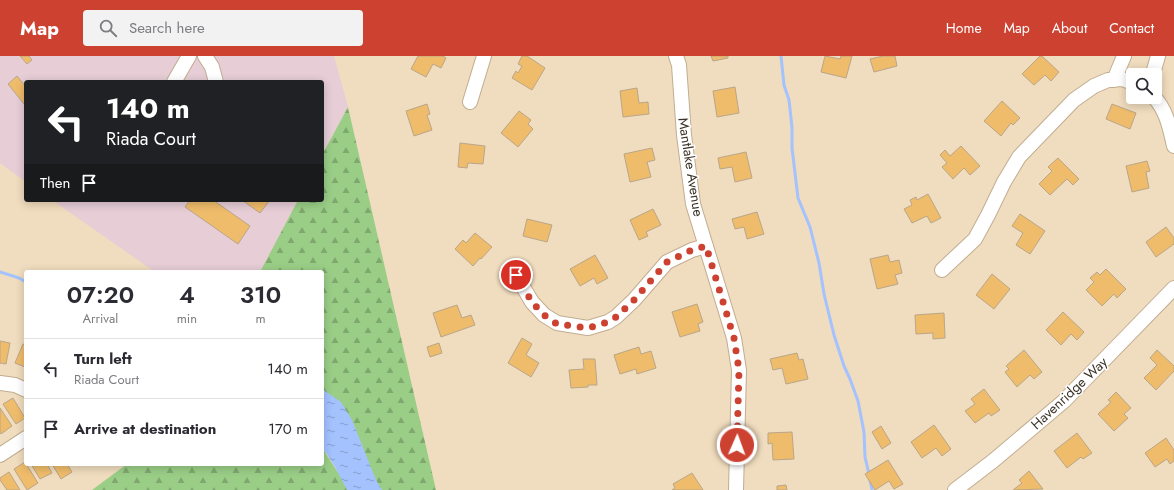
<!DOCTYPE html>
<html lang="en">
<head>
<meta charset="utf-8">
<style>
  :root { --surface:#fff; --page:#f2f2f3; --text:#2b2b33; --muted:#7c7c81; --line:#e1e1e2; --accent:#cd4131 }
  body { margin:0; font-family:Jost,sans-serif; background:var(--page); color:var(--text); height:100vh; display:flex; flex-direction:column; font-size:15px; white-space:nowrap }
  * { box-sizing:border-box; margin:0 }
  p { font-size:13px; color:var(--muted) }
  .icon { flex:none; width:22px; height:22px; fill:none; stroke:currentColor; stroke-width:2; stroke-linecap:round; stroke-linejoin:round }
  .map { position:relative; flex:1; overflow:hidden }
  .details { position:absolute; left:24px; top:214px; width:300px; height:196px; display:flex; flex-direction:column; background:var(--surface); border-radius:4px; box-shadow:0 2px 10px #0003 }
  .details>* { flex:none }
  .guide { position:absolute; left:24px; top:24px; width:300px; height:122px; border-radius:4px; box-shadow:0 2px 10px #0003; background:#202124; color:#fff; overflow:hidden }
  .controls { position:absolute; left:1126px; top:12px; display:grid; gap:8px }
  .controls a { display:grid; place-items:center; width:36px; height:36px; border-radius:4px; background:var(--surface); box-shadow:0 2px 10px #0003; font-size:20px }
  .pin { position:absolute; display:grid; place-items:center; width:34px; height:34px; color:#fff; margin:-17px; border:2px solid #fff; border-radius:50%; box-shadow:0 1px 4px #0007 }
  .me { position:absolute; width:44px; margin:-22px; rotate:2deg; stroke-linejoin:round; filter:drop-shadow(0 0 3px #0008) }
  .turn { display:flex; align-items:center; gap:14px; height:84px; padding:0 16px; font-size:18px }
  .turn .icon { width:52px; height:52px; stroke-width:2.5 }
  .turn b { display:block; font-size:28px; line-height:34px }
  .then { display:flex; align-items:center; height:38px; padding:0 16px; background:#0003; gap:8px; font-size:15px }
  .eta { display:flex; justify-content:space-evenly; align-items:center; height:68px; text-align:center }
  .eta b { font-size:24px; font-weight:600; line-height:28px }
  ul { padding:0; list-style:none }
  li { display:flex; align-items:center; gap:12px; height:60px; padding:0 16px; border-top:1px solid var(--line) }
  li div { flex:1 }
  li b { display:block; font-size:15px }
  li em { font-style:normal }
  header { display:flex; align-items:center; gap:24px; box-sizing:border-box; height:56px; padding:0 20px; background:var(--accent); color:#fff }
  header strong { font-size:19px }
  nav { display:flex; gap:22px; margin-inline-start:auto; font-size:14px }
  .search { width:280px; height:36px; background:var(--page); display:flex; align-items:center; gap:10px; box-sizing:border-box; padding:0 14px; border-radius:4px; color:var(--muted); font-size:15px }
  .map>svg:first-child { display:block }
  .commercial { fill:#e6cdd6 }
  .forest { fill:url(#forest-firs) }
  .water { fill:url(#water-ripples) }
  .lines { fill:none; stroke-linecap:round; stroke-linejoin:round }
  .stream { stroke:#a3c2fe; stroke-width:3 }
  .building { fill:#efbc6b; stroke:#b9a689 }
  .minor-casing { stroke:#c1ad91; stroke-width:16 }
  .minor { stroke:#fff; stroke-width:14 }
  .route { stroke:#cd4131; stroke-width:7; stroke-dasharray:0 12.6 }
  .labels { text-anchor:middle; stroke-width:3; stroke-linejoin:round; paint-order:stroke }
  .street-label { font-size:14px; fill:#3c3428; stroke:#fff }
</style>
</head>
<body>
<header>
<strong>Map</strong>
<div class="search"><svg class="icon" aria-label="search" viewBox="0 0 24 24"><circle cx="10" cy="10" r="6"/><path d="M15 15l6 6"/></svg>Search here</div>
<nav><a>Home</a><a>Map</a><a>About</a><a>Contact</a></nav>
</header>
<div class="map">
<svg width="1174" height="434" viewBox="0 0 1174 434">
  <defs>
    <pattern id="forest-firs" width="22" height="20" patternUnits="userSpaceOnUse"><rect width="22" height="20" fill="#9ace87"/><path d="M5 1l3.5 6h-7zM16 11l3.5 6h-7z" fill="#7fa86e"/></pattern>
    <pattern id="water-ripples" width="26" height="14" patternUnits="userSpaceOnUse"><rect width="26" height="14" fill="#a3c2fe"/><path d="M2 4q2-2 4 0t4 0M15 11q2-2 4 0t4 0" fill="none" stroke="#869ece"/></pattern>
  </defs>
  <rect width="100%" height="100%" fill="#f0dcbe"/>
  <path class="commercial" d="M0,0H334L348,51L322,99V26H26V126L0,107Z
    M52,144H298L260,216H155Z"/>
  <path class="forest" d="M348,51L436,434H378L322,345V216H260L298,144H322V99Z
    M322,392L345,427L347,434H92L127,408H322Z"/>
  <path class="water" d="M322,333L341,346L352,364L376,424L382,434H347L335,411L322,391Z"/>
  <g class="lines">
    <path class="stream" d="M781,0L784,29L789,44L792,71V92L798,142L810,171L819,207L824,238L834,279L844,310L850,323L858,345L864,376L865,401L869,418
      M0,216L19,222L26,226
      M870,424L872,434"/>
  </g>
  <path class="building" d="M20,0H29L32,4L27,8Z
    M418,0H443L446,2L441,12L433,8L426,21L411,13Z
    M522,0H527L545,12L532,34L512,22L516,15L518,17L522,10L518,8Z
    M711,0H728V2L713,5Z
    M825,0L840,3L841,0H852L846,22L821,16Z
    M883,0H895L897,10L874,16L870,3Z
    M1040,0H1042L1059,16L1051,25L1045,19L1034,29L1022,18Z
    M17,20L26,31V47L24,48L8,28Z
    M735,31L739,57L717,61L713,35Z
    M637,32L639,47L648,46L649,58L623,61L620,35Z
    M1002,45L1020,62L1013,69L1011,67L1001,80L984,65Z
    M427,48L430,58L427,59L432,74L414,80L406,55Z
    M1112,48L1136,57L1130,73L1106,63Z
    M519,55L531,64L528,68L533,73L518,91L501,77Z
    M460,87L485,90L483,108L468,107L467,112L458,111Z
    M961,90L980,110L970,119L964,112L953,123L942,111L947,107L940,99L945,94L950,100Z
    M652,92L655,104L647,106L651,121L630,126L624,98Z
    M746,96L752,122L735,126L732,111L720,113L718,102Z
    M1058,102L1079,123L1073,129L1067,123L1050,139L1039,128L1052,115L1048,111Z
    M1147,105L1150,115L1146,116L1149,132L1132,136L1126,110Z
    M928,138L941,162L931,167L927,160L912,167L904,153L912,149L910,144L916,141L917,144Z
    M190,144H213L250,170L238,188L185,151Z
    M242,144H270L260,157Z
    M653,153L661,169L646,176L648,180L639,184L630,164Z
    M757,156L764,178L747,183L744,171L735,173L732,163Z
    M1020,158L1045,175L1030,198L1016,189L1023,177L1012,170Z
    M527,163L552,169L547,186L523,180Z
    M1166,171L1174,182V188L1156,201L1146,186Z
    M475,177L492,191L481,203L480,202L473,210L455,193L463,184L466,187Z
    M595,199L608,222L597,228L594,222L580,230L570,213Z
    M888,199L890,206L899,204L902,217L895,219L898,228L877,233L870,203Z
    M1106,213L1126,233L1117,242L1114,238L1102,250L1086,234L1094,226L1090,222L1097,216L1100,219Z
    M992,218L1010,233L994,253L976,239Z
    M697,248L703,266L698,268L700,275L680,281L672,256Z
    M457,249L462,262L471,259L475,269L441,281L433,257Z
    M1063,256L1084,276L1077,284L1071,278L1061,289L1046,274Z
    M944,257L945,282L933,283V277L916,278L915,259Z
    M522,282L532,288L526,299L539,307L531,321L508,307Z
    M0,285L10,287L6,308L0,307Z
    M439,287L442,297L430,301L427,291Z
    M23,288L26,289L25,311L15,307Z
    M639,291L641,298L651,295L656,312L637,318L636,313L620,318L614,299Z
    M1024,294L1042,316L1034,323L1030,319L1017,331L1005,316L1009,313L1006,310Z
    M1157,294L1174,310V315L1156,334L1144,322L1157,309L1150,302Z
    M797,297L799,304L803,303L808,323L786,328L782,312L773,314L770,303Z
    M583,303H595L597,329H588V331L571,332L569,314L584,313Z
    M984,333L1000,354L991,360L989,357L975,367L965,355L975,348L971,343Z
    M1116,336L1131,352L1124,358L1128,362L1114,375L1098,358L1111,346L1108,344Z
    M13,342L25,362L16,368L3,348Z
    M0,352L12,370L1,378L0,376Z
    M934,369L951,393L942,400L936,392L922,402L911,386Z
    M881,370L891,387L882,393L872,376Z
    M792,376L794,403L773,404L772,387L768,388V377Z
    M1077,377L1092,397L1083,403L1081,401L1067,412L1054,395Z
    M1166,382L1174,394V405L1170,408L1167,403L1155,411L1145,397Z
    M888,404L903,428L894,433L889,425L875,434L865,418Z
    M25,406L38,427L27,434L14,413Z
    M31,408H47L52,417L40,423Z
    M52,408H67L72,416L61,423Z
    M1029,415L1043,433L1013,434L1022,427L1019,424Z
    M9,416L20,434H7L0,424V422Z
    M692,417L703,434H672L675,432L673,428Z
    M786,429L787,434H777V430Z"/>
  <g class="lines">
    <g class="minor-casing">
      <path id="minor" d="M205,0L212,11L216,26
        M676,0L679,9L684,79L693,148L734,282L739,314L736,434
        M1151,19L1154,14L1158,0
        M1114,24L1124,0
        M174,26L189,0
        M1154,41C1167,55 1170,73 1174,90
        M470,46L484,0
        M942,214L975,183L988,159L1004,126L1019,101L1074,44L1094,30L1108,24L1122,23L1133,27
        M516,219L532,246L544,259L557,267L588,272L608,266L616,261L634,244L667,206L692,194L706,190
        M0,327L15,329L26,334
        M0,399L26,382
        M955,434L993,405L1064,345L1174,232"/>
    </g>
    <use href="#minor" class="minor"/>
  </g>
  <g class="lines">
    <path class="route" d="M516,219L532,246L544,259L557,268L588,272L608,266L616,261L634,244L667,206L692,194L706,190L734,282L739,314L737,389"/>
  </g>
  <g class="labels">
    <g class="street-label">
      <text transform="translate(691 111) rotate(81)" y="5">Mantlake Avenue</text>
      <text transform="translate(1069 337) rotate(-43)" y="5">Havenridge Way</text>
    </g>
  </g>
</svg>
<div class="controls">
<a><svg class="icon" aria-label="search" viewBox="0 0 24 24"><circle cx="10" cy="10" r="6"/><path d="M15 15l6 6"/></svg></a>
</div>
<div class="pin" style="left:516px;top:219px;background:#d93025"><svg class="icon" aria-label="arrive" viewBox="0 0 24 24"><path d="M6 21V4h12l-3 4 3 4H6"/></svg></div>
<svg class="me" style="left:737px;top:389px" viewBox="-20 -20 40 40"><circle r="17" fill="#cd4131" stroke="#fff" stroke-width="3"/><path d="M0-11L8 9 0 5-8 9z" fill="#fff"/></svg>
<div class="guide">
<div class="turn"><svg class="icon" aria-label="left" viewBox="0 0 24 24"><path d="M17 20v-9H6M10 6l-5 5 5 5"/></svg><div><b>140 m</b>Riada Court</div></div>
<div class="then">Then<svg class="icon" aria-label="arrive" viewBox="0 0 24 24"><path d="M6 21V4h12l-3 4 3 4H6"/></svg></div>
</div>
<section class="details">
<div class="eta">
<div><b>07:20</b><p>Arrival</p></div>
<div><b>4</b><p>min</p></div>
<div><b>310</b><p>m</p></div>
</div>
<ul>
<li><svg class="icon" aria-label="left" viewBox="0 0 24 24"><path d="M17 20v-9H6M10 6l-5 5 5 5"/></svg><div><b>Turn left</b><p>Riada Court</p></div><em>140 m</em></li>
<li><svg class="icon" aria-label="arrive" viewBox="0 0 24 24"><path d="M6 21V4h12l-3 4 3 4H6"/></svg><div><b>Arrive at destination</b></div><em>170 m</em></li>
</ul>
</section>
</div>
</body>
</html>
